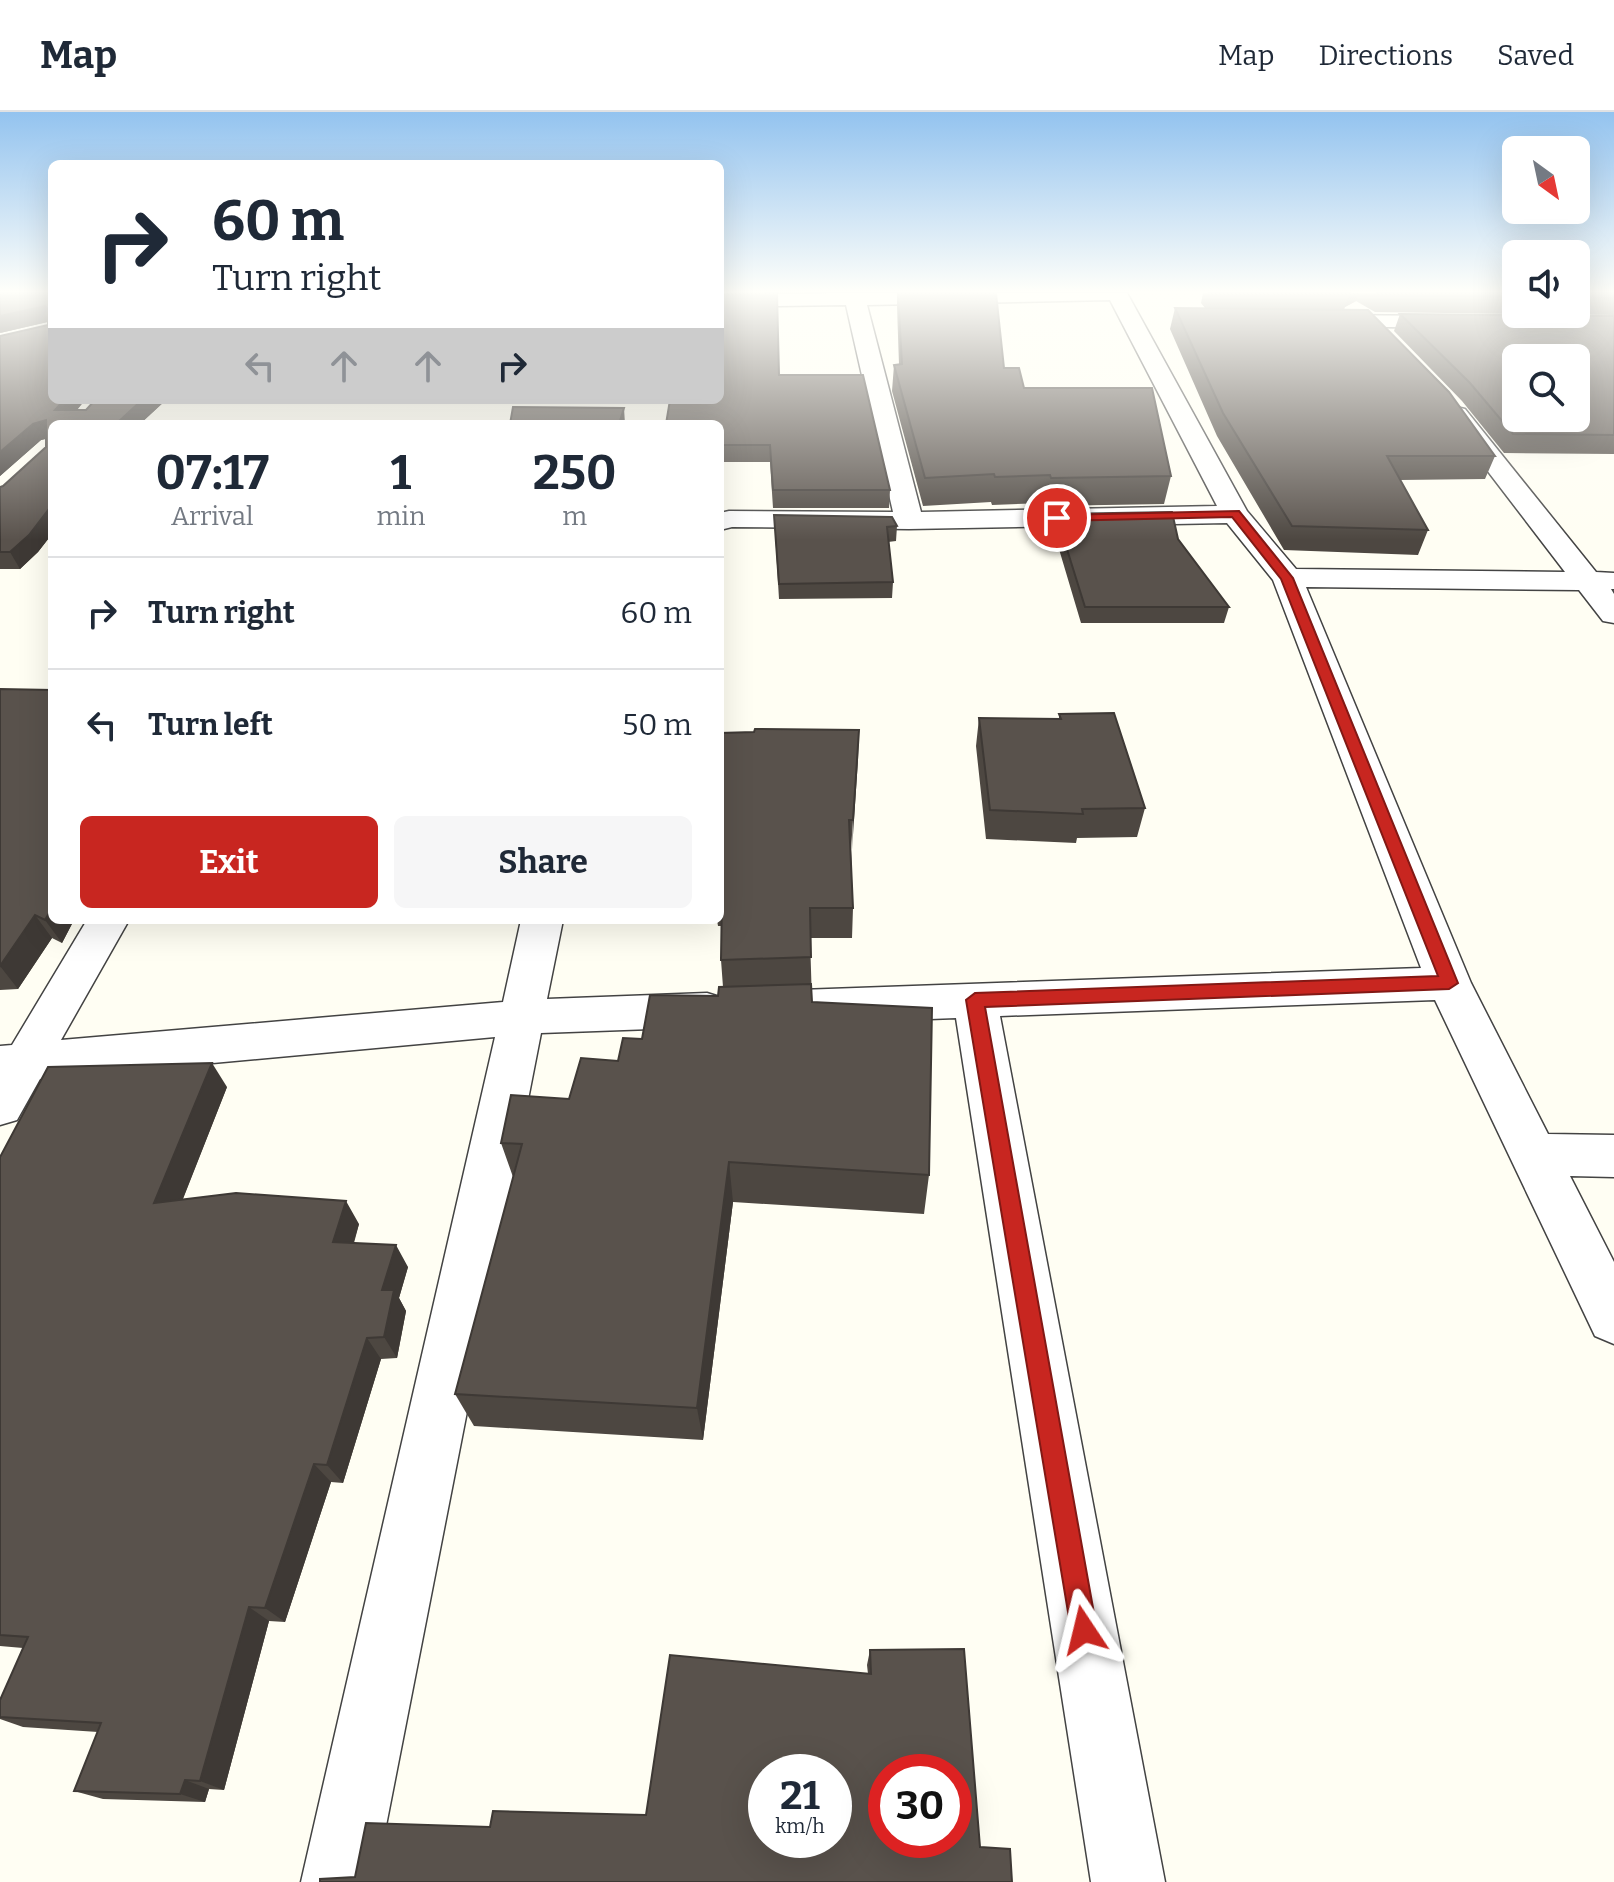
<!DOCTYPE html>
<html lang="en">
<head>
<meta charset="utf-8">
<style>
  :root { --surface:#fff; --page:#f6f6f7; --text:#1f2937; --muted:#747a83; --line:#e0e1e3; --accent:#c82620 }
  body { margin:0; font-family:Bitter,serif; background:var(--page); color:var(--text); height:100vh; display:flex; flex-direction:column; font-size:30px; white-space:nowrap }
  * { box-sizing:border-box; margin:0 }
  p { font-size:26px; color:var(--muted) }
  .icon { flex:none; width:44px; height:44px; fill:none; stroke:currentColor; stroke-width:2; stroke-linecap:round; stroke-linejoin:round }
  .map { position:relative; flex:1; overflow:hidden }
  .drawer { position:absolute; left:48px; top:308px; width:676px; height:504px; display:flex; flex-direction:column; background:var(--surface); border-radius:12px; box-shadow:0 8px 32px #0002 }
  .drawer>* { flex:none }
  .top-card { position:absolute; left:48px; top:48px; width:676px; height:244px; border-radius:12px; box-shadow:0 8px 32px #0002; background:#fff; color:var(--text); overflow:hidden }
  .needle { width:52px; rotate:147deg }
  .buttons { position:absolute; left:1502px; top:24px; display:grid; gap:16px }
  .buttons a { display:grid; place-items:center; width:88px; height:88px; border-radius:12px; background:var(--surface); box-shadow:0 8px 32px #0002; font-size:40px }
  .speed { position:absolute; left:748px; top:1642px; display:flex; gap:16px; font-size:40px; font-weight:700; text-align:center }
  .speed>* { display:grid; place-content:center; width:104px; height:104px; border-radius:50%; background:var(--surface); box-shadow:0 8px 32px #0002; line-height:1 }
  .speed small { font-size:20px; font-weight:400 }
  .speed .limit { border:12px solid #d22; background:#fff; color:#111 }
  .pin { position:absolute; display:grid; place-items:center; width:68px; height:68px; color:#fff; margin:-34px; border:4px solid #fff; border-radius:50%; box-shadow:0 2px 8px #0007 }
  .me { position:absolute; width:88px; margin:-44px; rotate:350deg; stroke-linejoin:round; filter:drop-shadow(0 0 6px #0008) }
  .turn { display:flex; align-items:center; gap:28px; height:168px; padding:0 32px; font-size:36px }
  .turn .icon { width:104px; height:104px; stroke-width:2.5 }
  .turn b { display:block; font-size:56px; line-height:68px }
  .lanes { display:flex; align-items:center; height:76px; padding:0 32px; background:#0003; justify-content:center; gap:40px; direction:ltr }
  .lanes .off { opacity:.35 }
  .eta { display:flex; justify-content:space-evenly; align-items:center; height:136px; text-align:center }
  .eta b { font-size:48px; font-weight:700; line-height:56px }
  .button { display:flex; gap:16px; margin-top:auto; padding:16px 32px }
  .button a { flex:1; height:92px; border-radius:12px; background:var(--accent); color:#fff; font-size:32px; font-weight:700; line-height:92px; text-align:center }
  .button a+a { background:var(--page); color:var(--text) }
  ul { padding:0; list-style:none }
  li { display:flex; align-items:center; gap:24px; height:112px; padding:0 32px; border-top:2px solid var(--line) }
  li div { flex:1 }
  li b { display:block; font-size:30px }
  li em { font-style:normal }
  header { display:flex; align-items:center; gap:48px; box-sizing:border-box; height:112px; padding:0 40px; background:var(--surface); border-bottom:2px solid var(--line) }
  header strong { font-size:38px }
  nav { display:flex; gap:44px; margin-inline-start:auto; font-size:28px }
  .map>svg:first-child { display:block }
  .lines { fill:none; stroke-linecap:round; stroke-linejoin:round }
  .street-casing { stroke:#434343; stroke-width:3 }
  .street { fill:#fff; fill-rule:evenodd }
  .wall { fill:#4d4741 }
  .shaded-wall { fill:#3e3935 }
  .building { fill:#59524c; stroke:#3e3935; stroke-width:2; fill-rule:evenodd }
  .route { fill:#c82620; stroke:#821915; stroke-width:2 }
</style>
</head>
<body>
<header>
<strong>Map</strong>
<nav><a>Map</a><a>Directions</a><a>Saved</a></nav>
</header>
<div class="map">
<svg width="1614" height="1770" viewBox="0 0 1614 1770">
  <rect width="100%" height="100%" fill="#fffef3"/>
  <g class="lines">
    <g class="street-casing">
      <path id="street" d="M846,181H1127L1247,399L1296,457L1565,460L1444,302L1456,295L1465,297L1596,460L1614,461V477H1611L1614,482V511L1603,509L1579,478L1306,475L1471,871L1548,1022L1614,1023V1065L1570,1064L1614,1150V1232L1595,1224L1435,888L1000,904L1165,1770H1091L956,906L800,912L784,907L778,895L784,883L800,878L1421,856L1273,468L1227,411L909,417L732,415L720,418V401L729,399L893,400L846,193L720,195V183ZM1110,188L1217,394L921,400L867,193Z
        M1320,203L1456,204L1467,210L1456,216L1312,214L1309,209L1312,204Z
        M87,808H129L61,928L503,890L521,808H563L547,887L707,881L723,886L729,898L723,910L707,915L541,921L375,1770H301L495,925L40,967L17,1008L0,1013V934L12,933Z"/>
    </g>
    <use href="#street" class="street"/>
  </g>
  <path class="wall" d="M52,181V288H85L77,298H86L95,288H166L140,312H52V422L38,440L20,457H0V375L3,374L46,335V327L41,328L0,364V224L48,213V210L0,221Z
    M897,181H996L1004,256L1024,276L1171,364L1164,392L1046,394L1045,391L992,393L991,390L923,394L892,279L894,253L899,252L897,195Z
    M1203,181H1516V202L1375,200L1356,189L1345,195L1344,198L1495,344L1485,367L1400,368L1428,418L1418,443L1284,438L1217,324L1170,217L1175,196H1205L1201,191Z
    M1576,181H1614V203L1534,202H1576Z
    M1400,202L1614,204V342L1504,341L1462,289L1394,219Z
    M779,263L890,378L889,396H773L770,350H720V312Z
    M1056,402L1178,427L1229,495L1224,511H1081L1053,417Z
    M774,403L897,414L896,429L888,430L893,470L892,486L779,487Z
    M0,577L52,808H74L62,831L52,826L18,877L0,878Z
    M1059,602L1145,696L1137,725L1077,726L1076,731L986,727L976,634L979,606H1059Z
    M859,618L851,738L853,796L852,826H810L812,890L929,1063L924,1102L733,1090L703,1328L474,1314L455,1282L513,1065L501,1031L569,987L618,949L642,927L718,884L723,875L721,848V814H718L717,808H720V621Z
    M227,975L183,1087L359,1112L354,1131L408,1155L399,1186L406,1199L397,1246L381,1247L343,1371L331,1370L285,1510L269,1509L224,1678L209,1677L205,1690L103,1687L74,1679L98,1620L23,1615L0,1607V1588L23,1536L0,1534V1045Z
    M870,1538L980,1735L355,1765L490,1715L646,1703L868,1562L867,1553Z"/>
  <path class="shaded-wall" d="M1349,181H1358L1356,189L1345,195Z
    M45,194L51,209L0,221V204Z
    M64,288H85L65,312L55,298Z
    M142,288H166L140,312H116Z
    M624,296L625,312H619Z
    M46,308L52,325L41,328L0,364V340L33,312Z
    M52,393V422L38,440L20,457L10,440Z
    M859,618L858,648L852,738L853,708Z
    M52,796V808H74L62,831L45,808Z
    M35,803L52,826L18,877L0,854Z
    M212,951L227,975L172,1114L154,1091Z
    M729,1050L733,1090L703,1328L697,1296Z
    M346,1089L359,1112L347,1152L333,1130Z
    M396,1133L408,1155L399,1186L406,1199L397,1246L384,1225L382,1178Z
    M367,1226L381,1247L343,1371L327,1353Z
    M314,1352L331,1370L285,1510L265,1496Z
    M249,1495L269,1509L224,1678L200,1669Z
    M185,1668L209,1677L205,1690L180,1682Z"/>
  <path class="building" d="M0,181H52V288H64L55,298H86L95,288H142L116,312H52V393L29,423L10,440H0V375L3,374L46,335V308L33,312L0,340V224L48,213V197L45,194L0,204Z
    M777,181L779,263H863L890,378H773L770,333H720V312H666L670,288H720V182Z
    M898,181H996L1004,256H1019L1024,276H1152L1171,364L1051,366L1050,363L995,365L994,362L925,366L894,253L902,252Z
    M1210,181H1350L1349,183L1211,182Z
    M1376,181H1516V185L1381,183Z
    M1576,181H1614V186L1576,185Z
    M1175,196L1368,198L1449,280L1495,344H1387L1428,418L1292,414L1223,301Z
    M1400,202L1614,204V323L1513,322L1470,271ZM1516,246H1576V306H1516Z
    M513,295L624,296L619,312H510Z
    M1172,400L1178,427L1229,495H1085L1056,402Z
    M774,403L892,405L897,414L887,415L893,470L779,472Z
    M0,577L52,578V796L45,808L35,803L0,854Z
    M1114,601L1145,696L1082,697L1083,702L990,698L979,606L1061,607L1059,602Z
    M755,617L859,618L853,708H849L853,796H810L811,845L721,848L722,784H720V621L754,620Z
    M811,872L812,890L932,896L929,1063L729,1050L697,1296L455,1282L522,1032L501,1031L511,983L569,987L581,946L618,949L623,926L642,927L650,883L718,884L719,875Z
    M212,951L154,1091L236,1081L346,1089L333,1130L396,1133L382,1178H394L384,1225L367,1226L327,1353L314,1352L265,1496L249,1495L200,1669L185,1668L180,1682L74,1679L101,1611L0,1605V1588L28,1525L0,1523V1045L48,955Z
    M964,1537L980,1735L1010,1737L1012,1770H320V1767L355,1765L366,1711L490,1715L493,1699L646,1703L670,1543L871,1562L870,1538ZM766,1660H834V1728H766ZM886,1660H954V1728H886Z"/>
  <linearGradient id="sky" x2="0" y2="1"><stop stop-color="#93c3ef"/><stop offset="0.42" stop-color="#fffffa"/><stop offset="1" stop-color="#fffffa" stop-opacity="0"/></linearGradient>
  <rect width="1614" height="428" fill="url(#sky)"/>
  <path class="route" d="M1239,399L1293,466L1458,871L1449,877L985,895L1097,1518L1094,1528L1084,1531L1074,1528L1071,1518L966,888L975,881L1438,864L1281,467L1232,405L1057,409L1052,406L1057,403Z"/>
</svg>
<div class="buttons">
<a><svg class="needle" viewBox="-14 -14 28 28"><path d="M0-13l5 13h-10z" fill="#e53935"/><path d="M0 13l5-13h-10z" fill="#747a83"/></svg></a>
<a><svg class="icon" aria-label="sound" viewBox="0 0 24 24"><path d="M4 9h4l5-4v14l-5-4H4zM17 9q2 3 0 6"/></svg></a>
<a><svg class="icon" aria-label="search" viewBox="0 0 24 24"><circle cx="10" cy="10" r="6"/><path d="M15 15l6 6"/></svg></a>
</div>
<div class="speed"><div>21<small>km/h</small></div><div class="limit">30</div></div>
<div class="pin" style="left:1057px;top:406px;background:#d93025"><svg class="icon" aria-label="arrive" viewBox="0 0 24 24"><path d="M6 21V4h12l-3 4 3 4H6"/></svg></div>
<svg class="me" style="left:1084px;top:1518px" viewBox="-20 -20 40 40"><path d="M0-17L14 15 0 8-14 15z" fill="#c82620" stroke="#fff" stroke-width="4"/></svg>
<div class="top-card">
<div class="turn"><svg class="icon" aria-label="right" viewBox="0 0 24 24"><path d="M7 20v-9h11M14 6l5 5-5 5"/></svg><div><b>60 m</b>Turn right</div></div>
<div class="lanes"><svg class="icon off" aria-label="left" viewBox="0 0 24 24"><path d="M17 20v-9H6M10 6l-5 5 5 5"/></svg><svg class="icon off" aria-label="ahead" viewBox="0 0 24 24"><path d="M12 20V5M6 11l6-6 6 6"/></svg><svg class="icon off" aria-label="ahead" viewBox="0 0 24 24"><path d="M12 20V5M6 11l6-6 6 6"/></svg><svg class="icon" aria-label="right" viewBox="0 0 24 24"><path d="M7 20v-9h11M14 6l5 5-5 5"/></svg></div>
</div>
<section class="drawer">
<div class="eta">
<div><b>07:17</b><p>Arrival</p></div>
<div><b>1</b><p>min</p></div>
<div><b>250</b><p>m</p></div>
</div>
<ul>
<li><svg class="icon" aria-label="right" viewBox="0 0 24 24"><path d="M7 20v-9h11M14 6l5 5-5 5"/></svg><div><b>Turn right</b></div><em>60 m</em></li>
<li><svg class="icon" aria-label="left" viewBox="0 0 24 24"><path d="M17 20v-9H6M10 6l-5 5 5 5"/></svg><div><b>Turn left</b></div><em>50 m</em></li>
</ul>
<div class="button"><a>Exit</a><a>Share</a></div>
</section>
</div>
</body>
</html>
